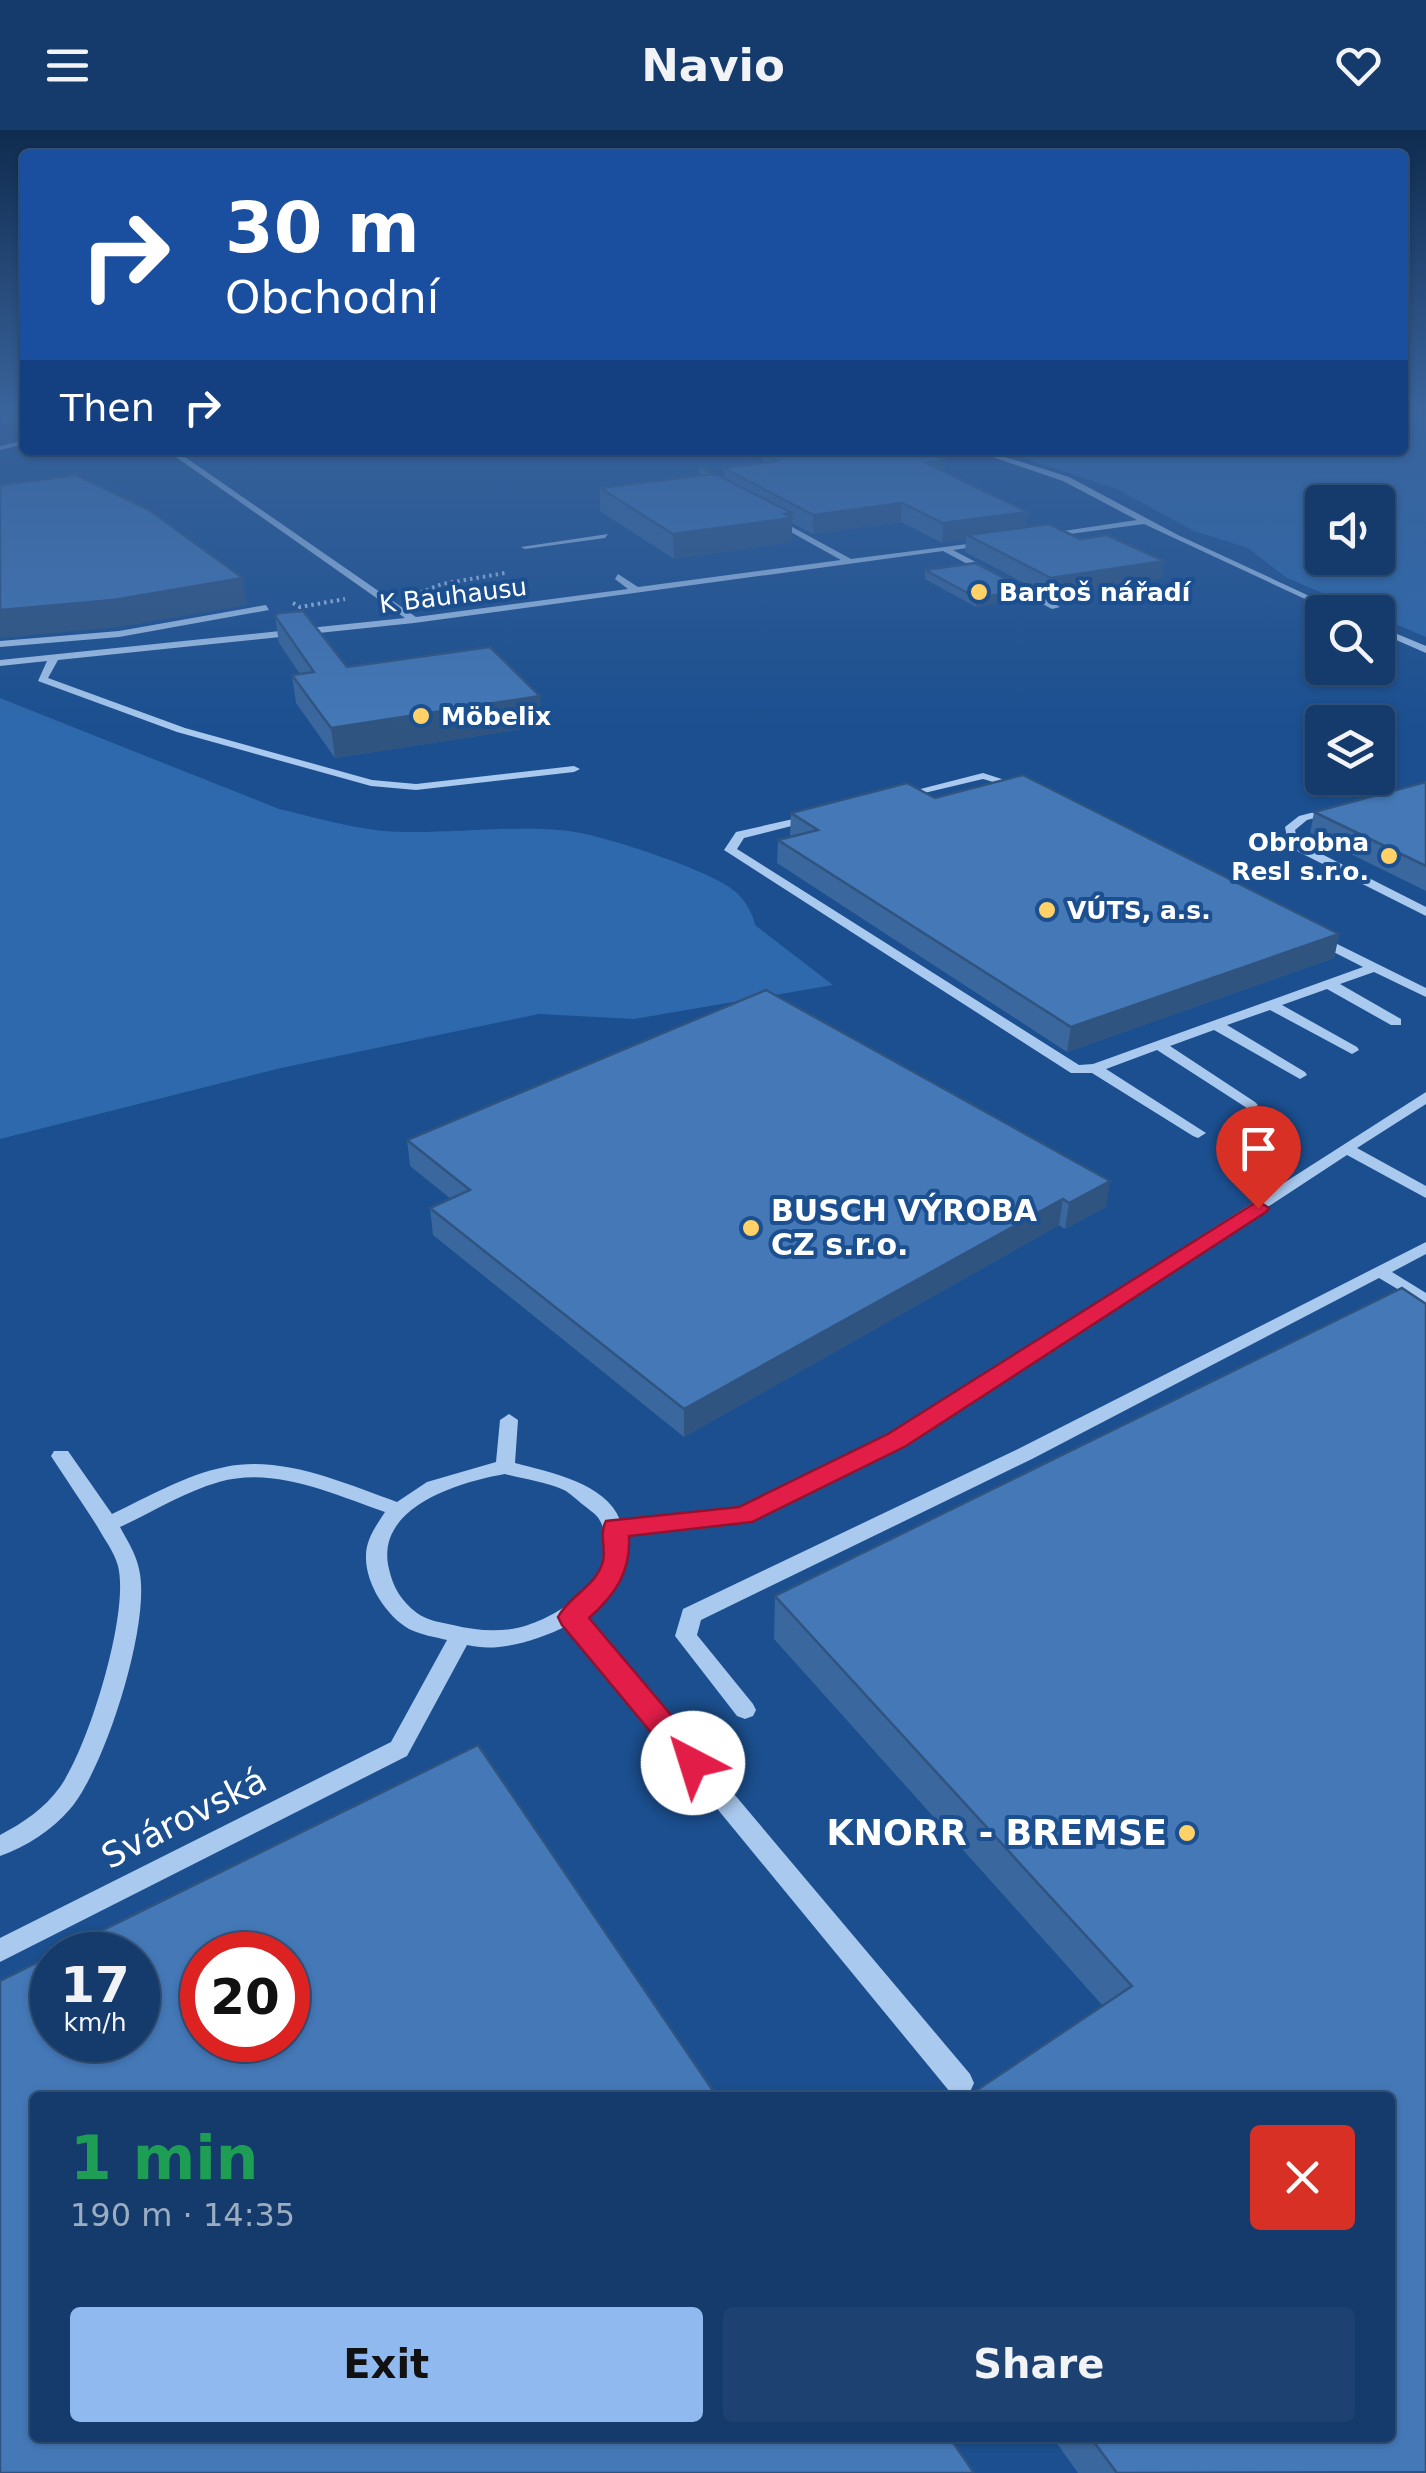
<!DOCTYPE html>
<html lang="en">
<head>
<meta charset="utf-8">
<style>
  :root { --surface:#143b6b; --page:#1d4271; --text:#f1f3f6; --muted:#9dadc1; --line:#33557e; --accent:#90b9f0 }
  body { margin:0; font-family:"DejaVu Sans",sans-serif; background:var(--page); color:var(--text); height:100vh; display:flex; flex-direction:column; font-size:38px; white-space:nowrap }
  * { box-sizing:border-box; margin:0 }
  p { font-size:32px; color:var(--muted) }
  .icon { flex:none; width:55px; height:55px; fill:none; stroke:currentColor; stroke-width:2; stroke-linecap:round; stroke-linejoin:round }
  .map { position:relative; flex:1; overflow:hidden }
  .drawer { position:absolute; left:30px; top:1962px; width:1365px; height:350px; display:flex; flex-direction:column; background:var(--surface); border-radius:10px; box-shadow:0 2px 8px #0004,0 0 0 2px var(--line) }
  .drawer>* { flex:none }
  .top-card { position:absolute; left:20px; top:20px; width:1388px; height:305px; border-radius:10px; box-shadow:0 2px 8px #0004,0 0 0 2px var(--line); background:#1a4fa0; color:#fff; overflow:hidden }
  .buttons { position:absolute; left:1305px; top:355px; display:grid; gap:20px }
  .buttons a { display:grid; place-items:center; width:90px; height:90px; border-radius:10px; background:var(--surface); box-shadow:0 2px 8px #0004,0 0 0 2px var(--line); font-size:50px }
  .speed { position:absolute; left:30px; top:1802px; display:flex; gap:20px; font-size:50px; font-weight:700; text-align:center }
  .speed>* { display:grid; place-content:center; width:130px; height:130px; border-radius:50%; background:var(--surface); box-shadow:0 2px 8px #0004,0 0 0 2px var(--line); line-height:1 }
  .speed small { font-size:25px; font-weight:400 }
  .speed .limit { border:15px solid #d22; background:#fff; color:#111 }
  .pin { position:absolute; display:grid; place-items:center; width:85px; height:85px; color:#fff; margin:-102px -42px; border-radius:50% 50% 50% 0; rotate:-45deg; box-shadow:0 0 10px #0007 }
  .pin .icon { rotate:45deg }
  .me { position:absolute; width:110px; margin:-55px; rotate:320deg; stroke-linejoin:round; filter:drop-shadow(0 0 8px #0008) }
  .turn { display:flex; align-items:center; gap:35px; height:210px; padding:0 40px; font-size:45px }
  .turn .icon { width:130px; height:130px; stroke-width:2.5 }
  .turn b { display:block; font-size:70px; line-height:85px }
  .then { display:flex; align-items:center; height:95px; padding:0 40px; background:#0003; gap:20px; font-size:38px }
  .round { display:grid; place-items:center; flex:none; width:105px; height:105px; border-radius:10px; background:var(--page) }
  .head { display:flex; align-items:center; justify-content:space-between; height:170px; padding:0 40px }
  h1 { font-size:60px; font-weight:700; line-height:75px; color:#1e9e55 }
  .cta { display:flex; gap:20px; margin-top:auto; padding:20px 40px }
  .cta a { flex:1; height:115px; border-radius:10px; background:var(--accent); color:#111; font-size:40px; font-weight:700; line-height:115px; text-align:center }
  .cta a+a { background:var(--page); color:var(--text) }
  header { display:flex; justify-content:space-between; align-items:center; height:130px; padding:0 40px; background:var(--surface); font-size:45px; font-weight:700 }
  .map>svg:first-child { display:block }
  .green { fill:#2e69ad; fill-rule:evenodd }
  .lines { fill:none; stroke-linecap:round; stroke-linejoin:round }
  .path { stroke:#a9c9ee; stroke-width:4; stroke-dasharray:2.5 4; stroke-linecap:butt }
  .minor { fill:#a9c9ee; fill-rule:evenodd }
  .wall { fill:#3a679d }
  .shaded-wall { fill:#305480 }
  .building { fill:#4478b7; stroke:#305480; stroke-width:2.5; fill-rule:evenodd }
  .route { fill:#e11d48; stroke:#92132f; stroke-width:2.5 }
  .poi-dot { fill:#ffd166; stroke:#1b4f8f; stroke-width:4 }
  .labels { text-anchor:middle; stroke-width:8; stroke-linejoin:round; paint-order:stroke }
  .far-poi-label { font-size:25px; font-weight:bold; fill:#fff; stroke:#1b4f8f; text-anchor:start }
  .far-street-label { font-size:25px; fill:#fff; stroke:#1b4f8f }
  .poi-label { font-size:30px; font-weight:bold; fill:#fff; stroke:#1b4f8f; text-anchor:start }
  .near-street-label { font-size:35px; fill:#fff; stroke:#1b4f8f }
  .near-poi-label { font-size:35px; font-weight:bold; fill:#fff; stroke:#1b4f8f; text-anchor:end }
</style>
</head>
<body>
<header><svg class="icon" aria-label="menu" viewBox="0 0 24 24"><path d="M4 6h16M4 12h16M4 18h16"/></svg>Navio<svg class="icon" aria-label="heart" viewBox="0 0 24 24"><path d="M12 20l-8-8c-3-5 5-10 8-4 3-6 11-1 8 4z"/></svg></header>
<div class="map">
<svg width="1426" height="2343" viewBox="0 0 1426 2343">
  <rect width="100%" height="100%" fill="#1b4f8f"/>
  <path class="green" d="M1403,274H1426V507L1287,448L1248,418L1194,401L1117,359L999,320H1402ZM1322,372H1378V428H1322Z
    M0,568L279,679C313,687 348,697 383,701C444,706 526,692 581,703C612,709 716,742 737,763C746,772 753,784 755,795L833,855L634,889L539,884L281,938L0,1009Z"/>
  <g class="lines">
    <path class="path" d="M414,465L442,454L505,443
      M293,473L300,477L345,469"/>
    <path class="minor" d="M25,310V314L0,320V316Z
      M166,320H175L416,487L628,459L615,449L618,444L638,457L841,430L771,391L774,387L851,429L991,411L988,415L953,420L1060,477L1052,479L943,421L414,493L58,530L48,548L185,598L372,650L416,654L574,636L580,639L574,642L416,660L371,656L177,602L38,551L47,531L0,536V530L405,488Z
      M972,320H983L1069,347L1178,405L1344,482H1333L1144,394L1040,408L1043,404L1137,390L1063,351Z
      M608,404L605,408L525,419L521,417Z
      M266,475L269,480L119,507L0,517V511L119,501Z
      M1378,496L1426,516V523L1378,502Z
      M983,643L1030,658L1024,661L983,649L899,669L893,666Z
      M1334,677L1340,680L1338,682L1307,690L1295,700L1298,712L1426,777V786L1289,717L1285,697L1299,686Z
      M811,685L815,686V690L744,708L737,719L1079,935L1093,934L1363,837L1314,812V806L1319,805L1426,858V867L1374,842L1340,854L1401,889V895H1391L1327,859L1282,875L1357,917L1359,920L1352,924L1270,880L1227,895L1305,942L1307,945L1300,949L1214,900L1170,916L1255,972L1258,975L1250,980L1157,920L1106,939L1206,1003L1198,1008L1193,1006L1092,943H1071L724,720L736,702Z
      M1426,962V974L1357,1018L1426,1056V1068L1347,1025L904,1315L750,1391L624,1404C633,1438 606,1464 584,1486L970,1944L974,1953L970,1962L960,1966L950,1962L567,1496C537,1510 500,1523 467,1515L407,1626L0,1832V1808L391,1612L447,1510C435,1507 421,1505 409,1499C386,1486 365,1453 366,1426C366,1409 376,1396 385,1382C333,1364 274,1336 219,1352C184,1362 153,1382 120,1397C127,1410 136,1424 139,1439C152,1491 105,1639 70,1679C52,1700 26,1717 0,1726V1705C23,1693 45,1678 60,1657C88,1618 130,1483 118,1436C114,1421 104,1409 97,1396C83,1374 66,1349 51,1326L54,1321H68L112,1384C148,1367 185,1345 225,1337C283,1325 343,1353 397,1372L427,1352L496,1332L500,1290L509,1284L518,1290L515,1333C549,1342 606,1353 620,1390L739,1379L890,1305ZM505,1344C524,1349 546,1352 564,1360C570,1363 577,1370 582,1374C587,1378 596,1384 599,1389C627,1437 569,1482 528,1495C504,1503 477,1501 453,1495C440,1492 428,1491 417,1483C401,1471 393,1457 389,1439C374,1377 459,1352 505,1344Z
      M1426,1112V1124L1392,1142L1426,1163V1176L1379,1148L1032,1329L701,1490L697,1505L753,1574L756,1580L753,1586L745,1589L737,1586L675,1506L683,1479L1018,1319Z"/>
  </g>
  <path class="wall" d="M755,320H921L944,342L1027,397L1162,448L1049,466L965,422L966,409L942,413L901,392L813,404L792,393V412L674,429L600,381V358L699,345V336L724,349V338L763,333V324Z
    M925,440L1028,460L1027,469L976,477L925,449Z
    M275,486L347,537L542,596L335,628L296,573L292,545L300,544L279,513Z
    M1426,652V761L1310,704L1314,682Z
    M935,668L1339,804L1334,828L1067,922L777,733L778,710L793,706L790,705L791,683Z
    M766,860L1106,1077L1065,1099L1059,1095L684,1307L433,1105L430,1078L451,1069L410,1036L407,1010Z
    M1402,1158L1426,2343H1078L1053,2308H1390L1103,1876L774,1509L775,1466Z"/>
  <path class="shaded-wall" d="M25,291V306L0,313V297Z
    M945,330L943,348L926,333Z
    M902,373L901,392L813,404V385Z
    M1028,382L1026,401L967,405L966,409L942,413L943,393Z
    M792,383V412L674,429L673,404Z
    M1164,431L1162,448L1049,466L1051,448Z
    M243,448L247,475L119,497L0,508V480Z
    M1028,460L1027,469L976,477L977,468Z
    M540,566L542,596L335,628L331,598Z
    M1339,804L1334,828L1067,922L1071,897Z
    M1110,1051L1106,1077L1065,1099L1069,1073Z
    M1063,1069L1059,1095L684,1307V1279Z"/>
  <path class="building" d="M0,274H25V291L0,297Z
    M787,320H921L945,330L926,333L1028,382L943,393L902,373L813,385L724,338L777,331L763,323Z
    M699,336L792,383L785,384L792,388L673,404L600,358L713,344Z
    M76,345L149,380L243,448L113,470L0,480V355Z
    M1049,394L1080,409L1107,405L1164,431L1051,448L967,405Z
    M975,433L1028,460L977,468L925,440Z
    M303,481L347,537L490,517L540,566L331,598L292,545L314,542L275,486L279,483Z
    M1023,645L1339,804L1071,897L778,710L818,700L791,683L907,653L935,668Z
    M1426,652V736L1314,682Z
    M766,860L1110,1051L1069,1073L1063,1069L684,1279L430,1078L470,1060L407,1010Z
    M1402,1158L1426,1174V2342L1117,2343L1091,2308H1390V1968H965L1132,1856L775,1466Z
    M478,1615L718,1968H35V2308H950L974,2343H0V1851ZM52,1825H138V1910H52ZM202,1825H288V1910H202Z"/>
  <linearGradient id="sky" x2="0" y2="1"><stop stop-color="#0f2b4f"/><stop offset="0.46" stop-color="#39639b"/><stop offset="1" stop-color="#39639b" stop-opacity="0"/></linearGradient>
  <rect width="1426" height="602" fill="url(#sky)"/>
  <path class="route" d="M1258,1071L1269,1078L1266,1082L906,1316L752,1392L629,1406C631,1442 615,1465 589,1488L704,1624L708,1633L704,1641L693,1645L683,1641L562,1495L558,1487C570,1465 596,1457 603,1431C606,1417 599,1404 606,1391L739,1377L888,1304Z"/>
  <g class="poi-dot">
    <circle cx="979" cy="462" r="10"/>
    <circle cx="421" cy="586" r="10"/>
    <circle cx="1389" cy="726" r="10"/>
    <circle cx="1047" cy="780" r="10"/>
    <circle cx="751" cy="1098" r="10"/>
    <circle cx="1187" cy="1703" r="10"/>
  </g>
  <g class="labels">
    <g class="far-poi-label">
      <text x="999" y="471">Bartoš nářadí</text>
      <text x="441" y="595">Möbelix</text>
      <text x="1369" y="721" text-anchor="end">Obrobna<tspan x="1369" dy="29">Resl s.r.o.</tspan></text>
      <text x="1067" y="789">VÚTS, a.s.</text>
    </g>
    <g class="far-street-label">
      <text transform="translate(453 465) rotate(-7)" y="9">K Bauhausu</text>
    </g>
    <g class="poi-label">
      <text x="771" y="1091">BUSCH VÝROBA<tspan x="771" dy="34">CZ s.r.o.</tspan></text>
    </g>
    <g class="near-street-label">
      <text transform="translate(184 1688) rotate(-27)" y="12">Svárovská</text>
    </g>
    <g class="near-poi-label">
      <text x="1167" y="1715">KNORR - BREMSE</text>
    </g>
  </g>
</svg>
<div class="buttons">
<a><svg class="icon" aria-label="sound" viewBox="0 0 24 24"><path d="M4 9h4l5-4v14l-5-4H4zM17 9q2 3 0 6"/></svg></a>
<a><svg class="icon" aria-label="search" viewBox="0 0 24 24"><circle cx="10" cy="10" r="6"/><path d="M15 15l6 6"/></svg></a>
<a><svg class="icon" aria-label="layers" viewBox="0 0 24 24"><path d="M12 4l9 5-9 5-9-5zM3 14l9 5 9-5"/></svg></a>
</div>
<div class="speed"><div>17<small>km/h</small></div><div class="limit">20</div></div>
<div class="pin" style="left:1258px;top:1078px;background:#d93025"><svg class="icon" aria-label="arrive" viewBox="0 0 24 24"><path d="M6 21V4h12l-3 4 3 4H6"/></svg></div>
<svg class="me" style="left:693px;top:1633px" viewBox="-20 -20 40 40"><circle r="19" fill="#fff"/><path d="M0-13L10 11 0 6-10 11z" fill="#e11d48"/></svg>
<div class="top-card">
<div class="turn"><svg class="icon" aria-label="right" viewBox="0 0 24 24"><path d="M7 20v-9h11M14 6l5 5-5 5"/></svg><div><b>30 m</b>Obchodní</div></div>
<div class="then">Then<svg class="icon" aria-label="right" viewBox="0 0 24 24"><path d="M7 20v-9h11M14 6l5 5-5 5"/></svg></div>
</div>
<section class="drawer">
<div class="head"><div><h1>1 min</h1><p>190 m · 14:35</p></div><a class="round" style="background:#d93025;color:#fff"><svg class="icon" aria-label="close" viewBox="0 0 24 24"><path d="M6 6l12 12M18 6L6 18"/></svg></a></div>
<div class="cta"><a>Exit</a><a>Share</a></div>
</section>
</div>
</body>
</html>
